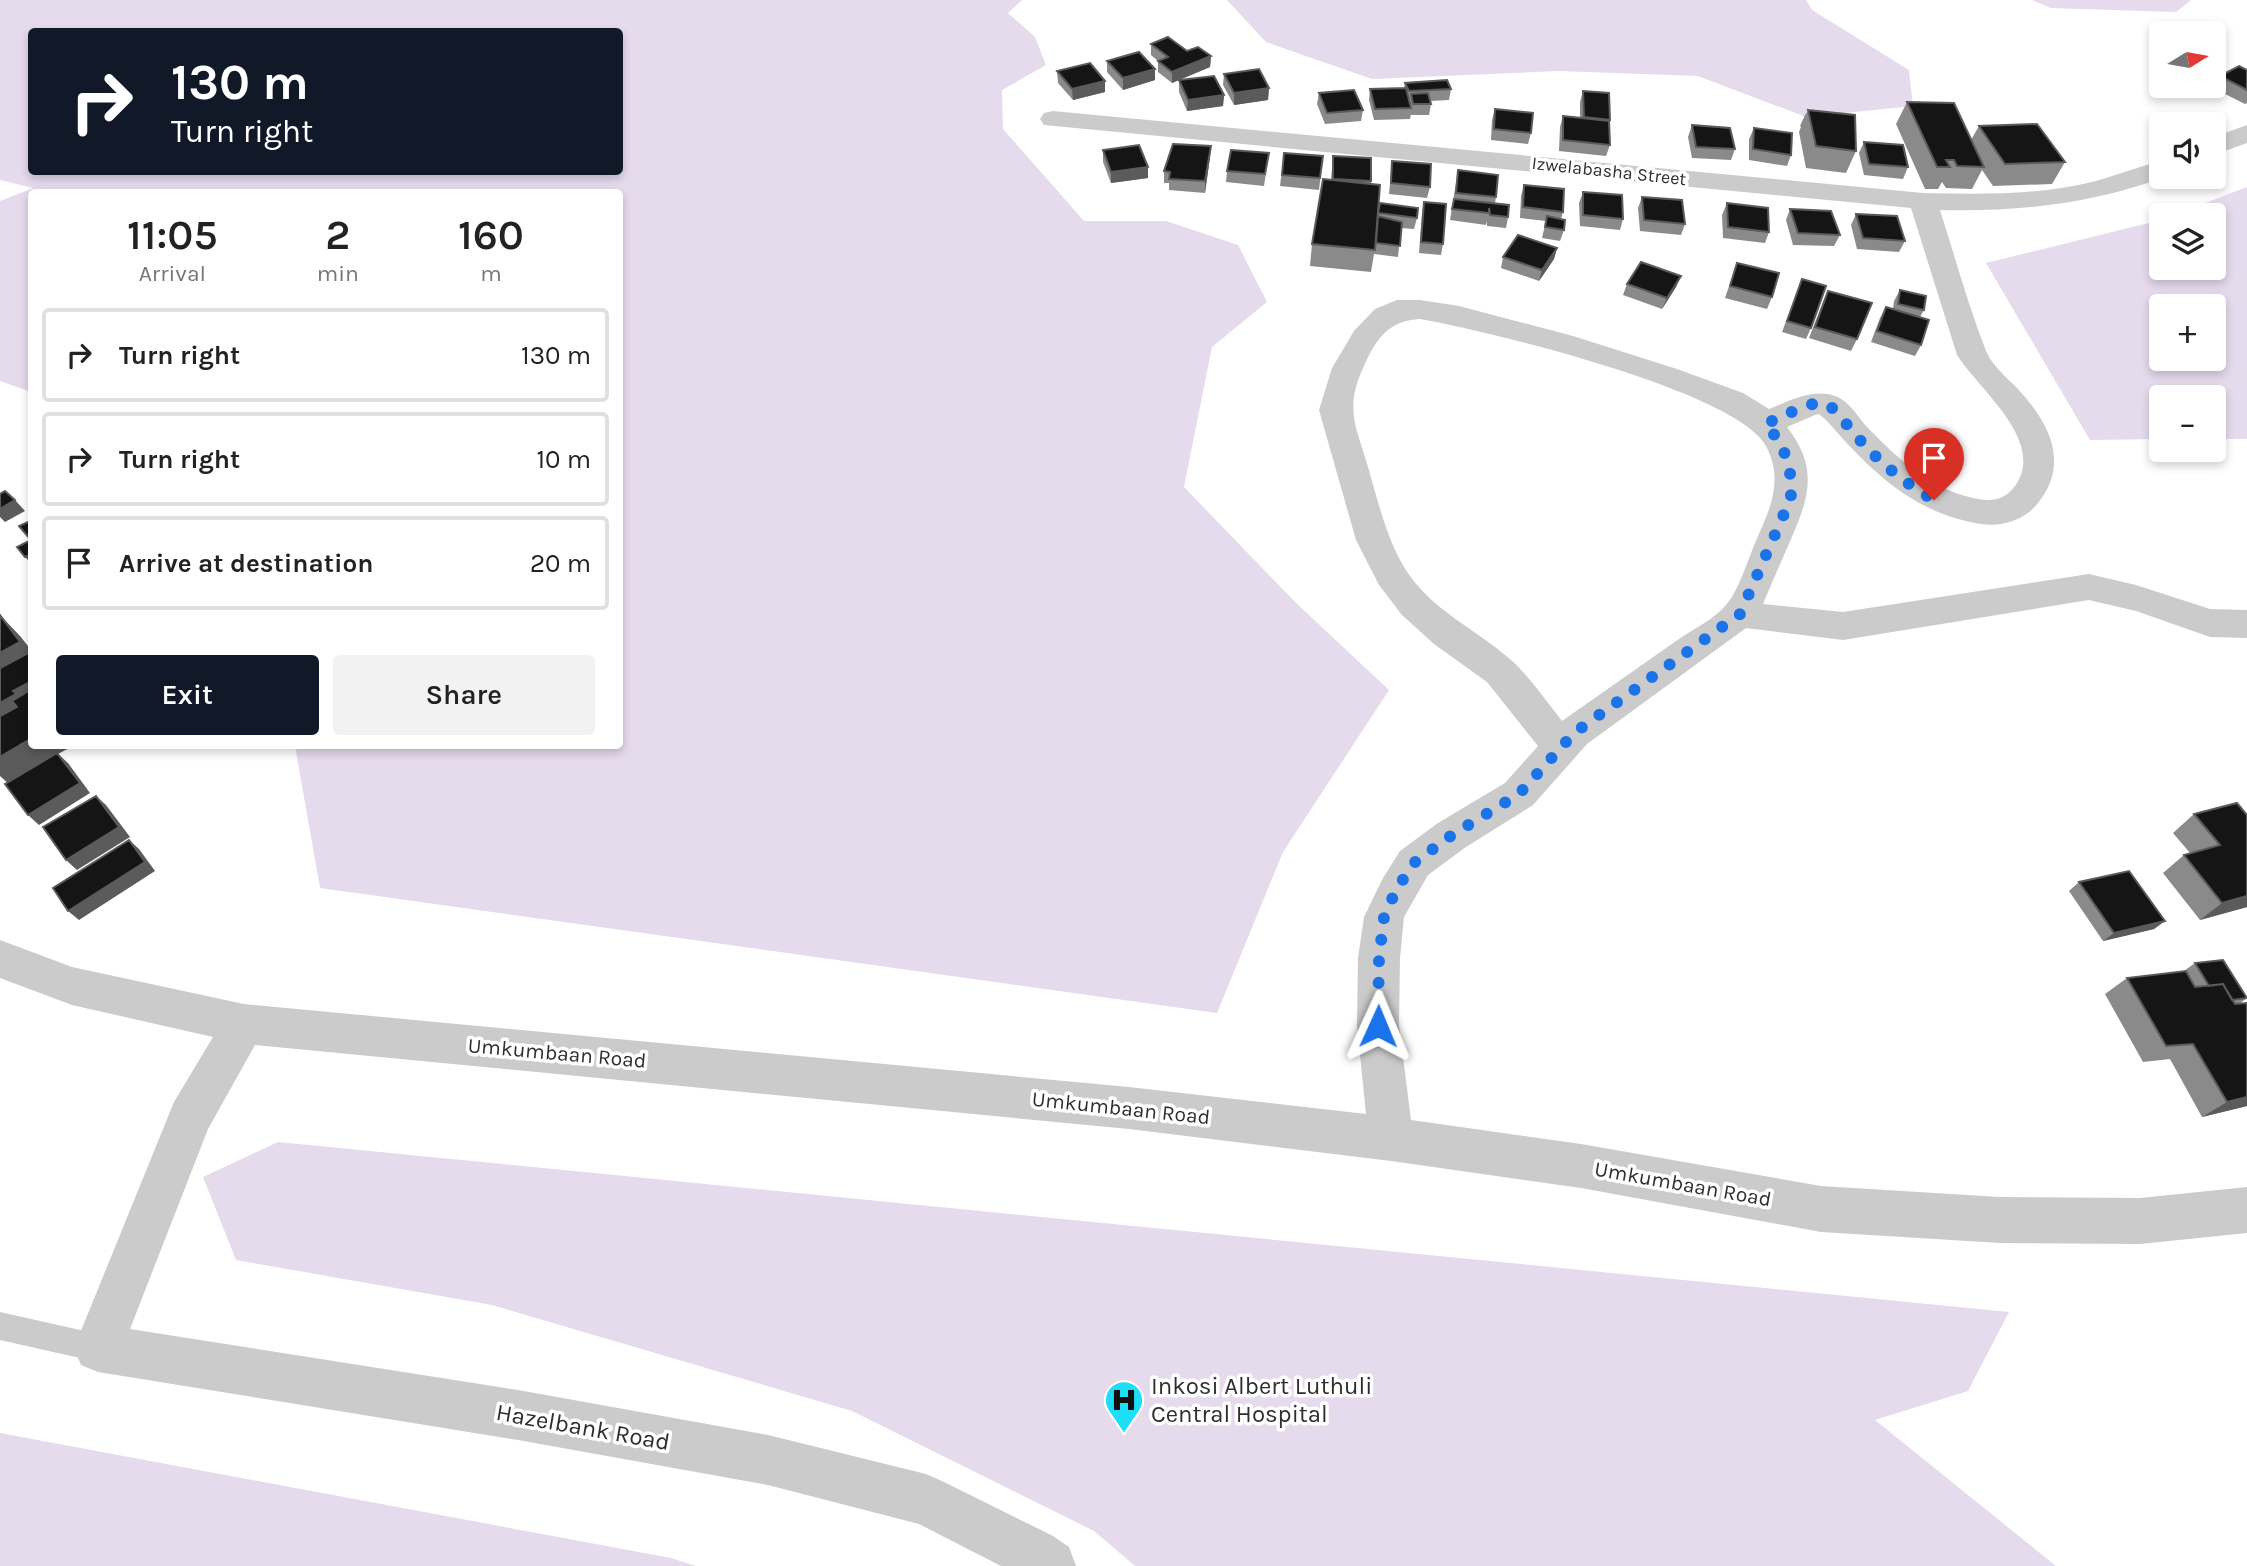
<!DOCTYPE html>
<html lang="en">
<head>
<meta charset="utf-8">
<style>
  :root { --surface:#fff; --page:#f2f2f2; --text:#222; --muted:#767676; --line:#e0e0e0; --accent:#111827 }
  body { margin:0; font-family:Karla,sans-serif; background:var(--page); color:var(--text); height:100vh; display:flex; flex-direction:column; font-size:26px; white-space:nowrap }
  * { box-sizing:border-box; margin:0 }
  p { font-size:23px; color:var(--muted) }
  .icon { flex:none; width:38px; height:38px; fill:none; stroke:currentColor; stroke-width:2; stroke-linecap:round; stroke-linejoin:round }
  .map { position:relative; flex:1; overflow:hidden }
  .sheet { position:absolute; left:28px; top:189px; width:595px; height:560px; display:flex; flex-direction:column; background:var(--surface); border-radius:7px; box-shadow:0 4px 10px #0003 }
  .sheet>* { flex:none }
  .hud { position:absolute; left:28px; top:28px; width:595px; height:147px; border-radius:7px; box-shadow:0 4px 10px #0003; background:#111827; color:#fff; overflow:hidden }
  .needle { width:46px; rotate:79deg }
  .fabs { position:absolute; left:2149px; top:21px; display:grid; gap:14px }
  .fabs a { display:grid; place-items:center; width:77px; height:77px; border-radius:7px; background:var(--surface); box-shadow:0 4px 10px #0003; font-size:35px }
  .pin { position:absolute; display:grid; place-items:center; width:60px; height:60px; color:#fff; margin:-72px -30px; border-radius:50% 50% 50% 0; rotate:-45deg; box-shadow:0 0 7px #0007 }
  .pin .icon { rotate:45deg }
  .me { position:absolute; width:77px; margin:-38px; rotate:1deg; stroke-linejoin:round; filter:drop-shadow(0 0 5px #0008) }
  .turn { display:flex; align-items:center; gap:24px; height:147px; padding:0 28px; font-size:32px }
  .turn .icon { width:91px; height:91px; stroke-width:2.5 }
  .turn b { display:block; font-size:49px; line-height:60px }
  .eta { display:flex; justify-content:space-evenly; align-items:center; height:119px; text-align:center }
  .eta b { font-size:42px; font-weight:600; line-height:49px }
  .cta { display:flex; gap:14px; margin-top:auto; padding:14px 28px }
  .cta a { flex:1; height:80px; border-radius:7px; background:var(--accent); color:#fff; font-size:28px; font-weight:600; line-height:80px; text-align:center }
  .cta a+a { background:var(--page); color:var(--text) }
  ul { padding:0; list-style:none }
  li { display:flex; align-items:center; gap:21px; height:94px; margin:0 14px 10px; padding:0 14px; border:4px solid var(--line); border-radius:7px }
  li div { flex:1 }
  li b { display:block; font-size:26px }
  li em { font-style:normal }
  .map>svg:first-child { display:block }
  .green { fill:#e6daed; fill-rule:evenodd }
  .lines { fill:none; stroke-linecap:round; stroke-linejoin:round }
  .service { fill:#cbcbcb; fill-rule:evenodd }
  .minor { fill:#cbcbcb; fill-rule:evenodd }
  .wall { fill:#8a8a8a }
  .shaded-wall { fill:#5b5b5b }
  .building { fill:#151515; stroke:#5b5b5b; stroke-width:2 }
  .route { stroke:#1a73e8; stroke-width:12; stroke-dasharray:0 21.6 }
  .labels { text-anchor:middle; stroke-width:7; stroke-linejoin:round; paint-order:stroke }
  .far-street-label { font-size:18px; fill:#2e2e2e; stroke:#fff }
  .street-label { font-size:21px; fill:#2e2e2e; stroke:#fff }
  .near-poi-label { font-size:24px; fill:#2e2e2e; stroke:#fff; text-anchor:start }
  .near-street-label { font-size:24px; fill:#2e2e2e; stroke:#fff }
</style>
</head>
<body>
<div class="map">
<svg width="2247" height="1566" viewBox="0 0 2247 1566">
  <rect width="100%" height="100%" fill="#fff"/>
  <path class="green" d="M0,0H1022L1008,13L1035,37L1046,65L1002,90L1003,129L1084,221H1166L1238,245L1267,302L1212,347L1184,487L1296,603L1389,690L1283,852L1217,1013L320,888L295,746H620V192H32L31,392L0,381V201L33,188L0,180ZM32,32H620V172H32Z
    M1227,0H1806L1812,10L1909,70L1913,106L1806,117L1698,76L1558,71L1372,79L1266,42Z
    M2032,0H2191L2176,12L2051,8Z
    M2247,187V439H2214V397H2161V439L2090,440L1986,263L2161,220V268H2214V215H2174ZM2214,306V359H2161V306Z
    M278,1142L2009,1312L1968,1391L1875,1420L2056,1566H1135L1094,1531L852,1411L492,1305L236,1260L203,1177Z
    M0,1433L671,1558L696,1566H0Z"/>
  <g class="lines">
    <path class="service" d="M0,1312L98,1334L108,1338L112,1348L108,1358L98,1362L0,1340Z"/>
    <path class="minor" d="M1053,111L1923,193C1973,194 2024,195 2073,186C2104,181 2132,168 2161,161V177H2165C2091,204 2018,212 1940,210C1955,257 1968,305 1986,351C1992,365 2006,377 2016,387C2048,421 2071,462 2038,503C2025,520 2002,527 1981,524C1912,513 1870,470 1827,421L1819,414L1815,415L1787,427C1818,467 1810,496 1791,539C1782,560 1772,582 1763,604L1843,612L2089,574L2136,585L2210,609L2247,610V638L2210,637L2136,611L2089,600L1843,640L1746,628L1587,744L1533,805L1466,847L1428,875L1404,917L1400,958L1399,1025L1411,1120L1581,1144L1821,1186L2000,1197L2140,1198L2247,1187V1233L2140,1244L2000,1243L1821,1232L1581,1188L1391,1161L1129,1129L255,1045L208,1129L130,1329L518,1390L768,1435L926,1474L944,1482L1053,1536L1069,1547L1076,1566H1001L919,1524L768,1485L518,1440L98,1372L81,1365L74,1348L174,1102L213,1037L72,1005L0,978V940L72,967L244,1004L1129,1087L1366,1114L1357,1025L1358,958L1364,917L1383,878L1400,851L1438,823L1505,783L1538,746L1487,682L1434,644L1402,615L1379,585L1356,540L1319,410L1332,368L1354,331L1375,309L1397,300H1420L1459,306L1573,336L1677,369L1743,393L1769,409C1789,401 1813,388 1835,396C1850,401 1858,418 1869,429C1898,459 1931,489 1973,498C1991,502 2004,501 2015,486C2047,441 1978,389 1957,355L1911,208L1044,125L1040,119L1044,113ZM1420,319C1484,330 1742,392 1767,448C1784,483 1769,511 1755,543C1748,560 1738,592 1726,605C1715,619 1693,629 1679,639C1640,666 1601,694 1562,721C1546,701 1530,677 1511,660C1475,628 1430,610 1404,567C1386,537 1378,501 1368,467C1356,426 1344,408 1364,366C1376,339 1389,320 1420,319Z
      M2247,125V143L2214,155V137Z"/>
  </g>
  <path class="wall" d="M1151,44L1211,56L1210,67L1172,83L1158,72V61L1151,55Z
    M1107,61L1155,80L1123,90L1107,72Z
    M2247,70V103L2245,104L2213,88L2220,76Z
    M1057,71L1105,92L1073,100L1058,83Z
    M1224,74L1269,88L1268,100L1234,105L1223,85Z
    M1179,80L1224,95L1223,106L1187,111L1179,92Z
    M1405,83L1451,89L1449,100L1430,101L1431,104L1429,115H1411V114L1410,119L1374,120L1369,100L1370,89L1404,88Z
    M1583,91L1610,120V145L1606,156L1559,151L1560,127L1563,116L1580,118V102Z
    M1319,93L1363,110L1361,121L1325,124L1317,104Z
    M1907,102L1971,140L1979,126L2065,162L2052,184L1993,186L1982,170L1972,189L1946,188L1942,182L1938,189H1925L1896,124Z
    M1495,109L1531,133L1528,144L1491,140L1492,120Z
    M1809,110L1856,151L1846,173L1806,168L1799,132L1801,127L1800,126L1805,115Z
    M1692,125L1735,149L1731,160L1692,158L1688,137Z
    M1754,128L1791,155L1787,166L1749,160V139Z
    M1864,142L1908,167L1903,179L1864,175L1859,153Z
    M1211,146L1210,157L1205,193L1169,190V183H1164V171Z
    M1103,150L1148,167V178L1111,183L1103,162Z
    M1269,153L1264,186L1226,182L1227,171Z
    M1284,153L1323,156L1319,190L1280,186Z
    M1333,156L1371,181V184L1378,215L1380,203L1417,218L1414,229L1401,228L1398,257L1374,254L1371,272L1310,266L1312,244L1331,180Z
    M1392,161L1430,187L1427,198L1389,194Z
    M1458,170L1496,197L1495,203L1508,217L1506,228L1487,226V221L1486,225L1450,220Z
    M1524,185L1563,212L1561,219L1564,230L1560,241L1542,238L1546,221L1520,218L1521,196Z
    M1583,192L1623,219L1620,230L1580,226L1579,203Z
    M1642,197L1685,224L1681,235L1640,231L1638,208Z
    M1424,202L1443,244L1441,255L1419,253L1422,213Z
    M1727,203L1769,232L1765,243L1723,238L1722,215Z
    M1790,209L1840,235L1834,246L1793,245L1786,220Z
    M1856,214L1905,241L1899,252L1857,249L1851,225Z
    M1557,248L1554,259L1539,281L1501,268L1503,257Z
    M1737,263L1772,297L1767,309L1725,298Z
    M1681,276L1676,287L1662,309L1623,295L1627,284Z
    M1802,279L1811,328L1806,339L1782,332Z
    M1900,290L1924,310L1920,317L1921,345L1915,356L1871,342L1880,318L1886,307L1893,309L1894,301Z
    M1828,291L1857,339L1851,351L1809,338L1823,302Z
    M2237,803L2247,907L2200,920L2163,873L2184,855L2190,853L2173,833L2194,814Z
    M2079,882L2165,921L2154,929L2103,941L2069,891Z
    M2195,963L2247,998L2239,1004L2247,1003V1106L2202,1117L2170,1059L2143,1062L2105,994L2127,978L2184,971Z"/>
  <path class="shaded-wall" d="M1211,56L1210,67L1172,83V72Z
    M1155,69V80L1123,90V78Z
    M1105,81V92L1073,100L1072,89Z
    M1269,88L1268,100L1234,105V93Z
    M1224,95L1223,106L1187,111L1188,100Z
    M1211,146L1210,157L1205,193V181Z
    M1148,167V178L1111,183V172Z
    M1557,248L1554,259L1539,281L1542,270Z
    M1681,276L1676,287L1662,309L1667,298Z
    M15,500L25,511L5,522L0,517V509Z
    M32,554V564L25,557Z
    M0,615L20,636L32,651V717L0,735Z
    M32,738V746H73L58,754L68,763L90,793L39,825L28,815L9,784L0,776V757Z
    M96,796L106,805L130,837L77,870L66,860Z
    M129,840L139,849L155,871L79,920L68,911Z
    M2247,896V907L2200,920L2222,903Z
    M2165,921L2154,929L2103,941L2114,933Z
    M2247,1097V1106L2202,1117L2227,1102Z"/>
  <path class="building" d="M1168,37L1187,51L1198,47L1211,56L1172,72L1158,61L1168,57L1151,44Z
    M1139,52L1155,69L1123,78L1107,61Z
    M1090,63L1105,81L1072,89L1057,71Z
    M2239,66L2247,70V90L2220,76Z
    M1259,69L1269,88L1234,93L1224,74Z
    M1214,76L1224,95L1188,100L1179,80Z
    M1447,80L1451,89L1409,91L1405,83Z
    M1406,88L1411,108L1375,109L1370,89Z
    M1354,90L1363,110L1327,113L1319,93Z
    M1583,91L1609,93L1610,120L1584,117Z
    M1428,93L1431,104H1413L1411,94Z
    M1907,102L1954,103L1984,167L1957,166L1954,160H1946L1950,167H1937Z
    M1495,109L1533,113L1531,133L1494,129Z
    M1808,110L1855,115L1856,151L1816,146Z
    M1563,116L1609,121L1610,145L1563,140Z
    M2037,124L2065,162L2005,164L1979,126Z
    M1692,125L1730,128L1735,149L1696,147Z
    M1754,128L1792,133L1791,155L1753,149Z
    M1864,142L1903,145L1908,167L1869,164Z
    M1173,144L1211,146L1205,181L1169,179L1170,172L1164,171Z
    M1139,145L1148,167L1111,172L1103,150Z
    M1231,150L1269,153L1265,174L1227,171Z
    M1284,153L1323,156L1320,178L1282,175Z
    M1333,156L1371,158V181L1333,179Z
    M1392,161L1431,164L1430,187L1391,183Z
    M1458,170L1498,175L1496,197L1456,193Z
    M1323,179L1380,185L1375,250L1312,244Z
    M1524,185L1564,189L1563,212L1523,207Z
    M1583,192L1622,195L1623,219L1583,215Z
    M1642,197L1682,200L1685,224L1644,220Z
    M1454,199L1509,205L1508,217L1490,215L1489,208V213L1452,209Z
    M1424,202L1446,204L1443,244L1421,242Z
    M1380,203L1418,208L1417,218L1378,213Z
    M1727,203L1768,208L1769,232L1728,227Z
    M1790,209L1831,211L1840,235L1798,233Z
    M1856,214L1897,216L1905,241L1863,238Z
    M1378,216L1402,222L1400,246L1376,243Z
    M1547,216L1565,220L1564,230L1545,227Z
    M1518,235L1557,248L1542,270L1503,257Z
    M1641,262L1681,276L1667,298L1627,284Z
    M1737,263L1779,273L1772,297L1730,286Z
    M1802,279L1826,286L1811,328L1787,321Z
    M1900,290L1926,296L1924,310L1898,304Z
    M1828,291L1872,303L1857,339L1815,327Z
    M1886,307L1929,320L1921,345L1877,331Z
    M5,491L15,500L0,509V494Z
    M32,520V554L25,557L17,547L31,540L19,526Z
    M0,615L20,642L0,653Z
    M32,651V681L13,691L16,694L0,703V668Z
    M32,689V738L0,757V716L17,707L12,701Z
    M57,753L80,783L28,815L5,784Z
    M96,796L119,827L66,860L43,827Z
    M2237,803L2247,815V896L2222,903L2184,855L2220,845L2194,814Z
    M129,840L145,862L68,911L53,888Z
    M2129,871L2165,921L2114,933L2079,882Z
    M2223,960L2247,998L2232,1000L2223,984L2209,986L2195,963Z
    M2186,971L2195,987L2223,984L2235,1004L2247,1003V1097L2227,1102L2193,1044L2166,1046L2127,978Z"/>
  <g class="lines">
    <path class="route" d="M1378,1026L1379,958L1384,917L1396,890L1414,863L1452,835L1519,794L1574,733L1740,614L1791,498L1790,473L1782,444L1765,424C1778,419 1809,402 1821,403C1834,405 1841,418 1849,427C1873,457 1901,481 1934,500"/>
  </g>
  <defs>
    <g id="hospital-pin" transform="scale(2.0125)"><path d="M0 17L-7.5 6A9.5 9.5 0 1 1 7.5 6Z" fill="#1edef7" stroke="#fff"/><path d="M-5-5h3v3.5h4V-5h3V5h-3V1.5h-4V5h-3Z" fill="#111"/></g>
  </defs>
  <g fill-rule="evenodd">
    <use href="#hospital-pin" x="1124" y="1400"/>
  </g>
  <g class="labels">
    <g class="far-street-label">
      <text transform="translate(1609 171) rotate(6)" y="6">Izwelabasha Street</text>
    </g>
    <g class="street-label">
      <text transform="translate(557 1053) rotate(5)" y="7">Umkumbaan Road</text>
      <text transform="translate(1121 1108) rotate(6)" y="7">Umkumbaan Road</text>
      <text transform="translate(1683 1184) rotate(10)" y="7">Umkumbaan Road</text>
    </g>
    <g class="near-poi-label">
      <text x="1151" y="1394">Inkosi Albert Luthuli<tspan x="1151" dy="28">Central Hospital</tspan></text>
    </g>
    <g class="near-street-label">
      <text transform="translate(583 1427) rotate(10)" y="8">Hazelbank Road</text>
    </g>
  </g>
</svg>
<div class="fabs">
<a><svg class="needle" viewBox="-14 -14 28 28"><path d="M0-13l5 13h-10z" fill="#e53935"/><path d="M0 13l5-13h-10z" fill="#767676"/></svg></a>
<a><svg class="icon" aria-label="sound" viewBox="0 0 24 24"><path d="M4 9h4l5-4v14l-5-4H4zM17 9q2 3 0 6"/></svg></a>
<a><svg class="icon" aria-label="layers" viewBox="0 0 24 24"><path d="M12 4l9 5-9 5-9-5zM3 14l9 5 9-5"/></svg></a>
<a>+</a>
<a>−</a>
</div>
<div class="pin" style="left:1934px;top:500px;background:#d93025"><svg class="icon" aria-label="arrive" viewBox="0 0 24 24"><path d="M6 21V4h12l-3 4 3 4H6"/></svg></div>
<svg class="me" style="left:1378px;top:1026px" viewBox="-20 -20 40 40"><path d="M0-17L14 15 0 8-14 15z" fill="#1a73e8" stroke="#fff" stroke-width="4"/></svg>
<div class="hud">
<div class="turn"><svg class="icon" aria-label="right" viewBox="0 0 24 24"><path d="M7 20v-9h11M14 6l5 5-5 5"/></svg><div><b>130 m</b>Turn right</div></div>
</div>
<section class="sheet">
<div class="eta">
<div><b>11:05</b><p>Arrival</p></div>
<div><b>2</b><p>min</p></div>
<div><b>160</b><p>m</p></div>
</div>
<ul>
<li><svg class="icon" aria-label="right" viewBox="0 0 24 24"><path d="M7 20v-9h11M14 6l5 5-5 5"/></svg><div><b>Turn right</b></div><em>130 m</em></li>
<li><svg class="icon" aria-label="right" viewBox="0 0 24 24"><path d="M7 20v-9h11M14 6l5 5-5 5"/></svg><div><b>Turn right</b></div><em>10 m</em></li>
<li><svg class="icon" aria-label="arrive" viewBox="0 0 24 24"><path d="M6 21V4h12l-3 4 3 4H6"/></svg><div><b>Arrive at destination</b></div><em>20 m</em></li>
</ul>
<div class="cta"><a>Exit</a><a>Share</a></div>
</section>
</div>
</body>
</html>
